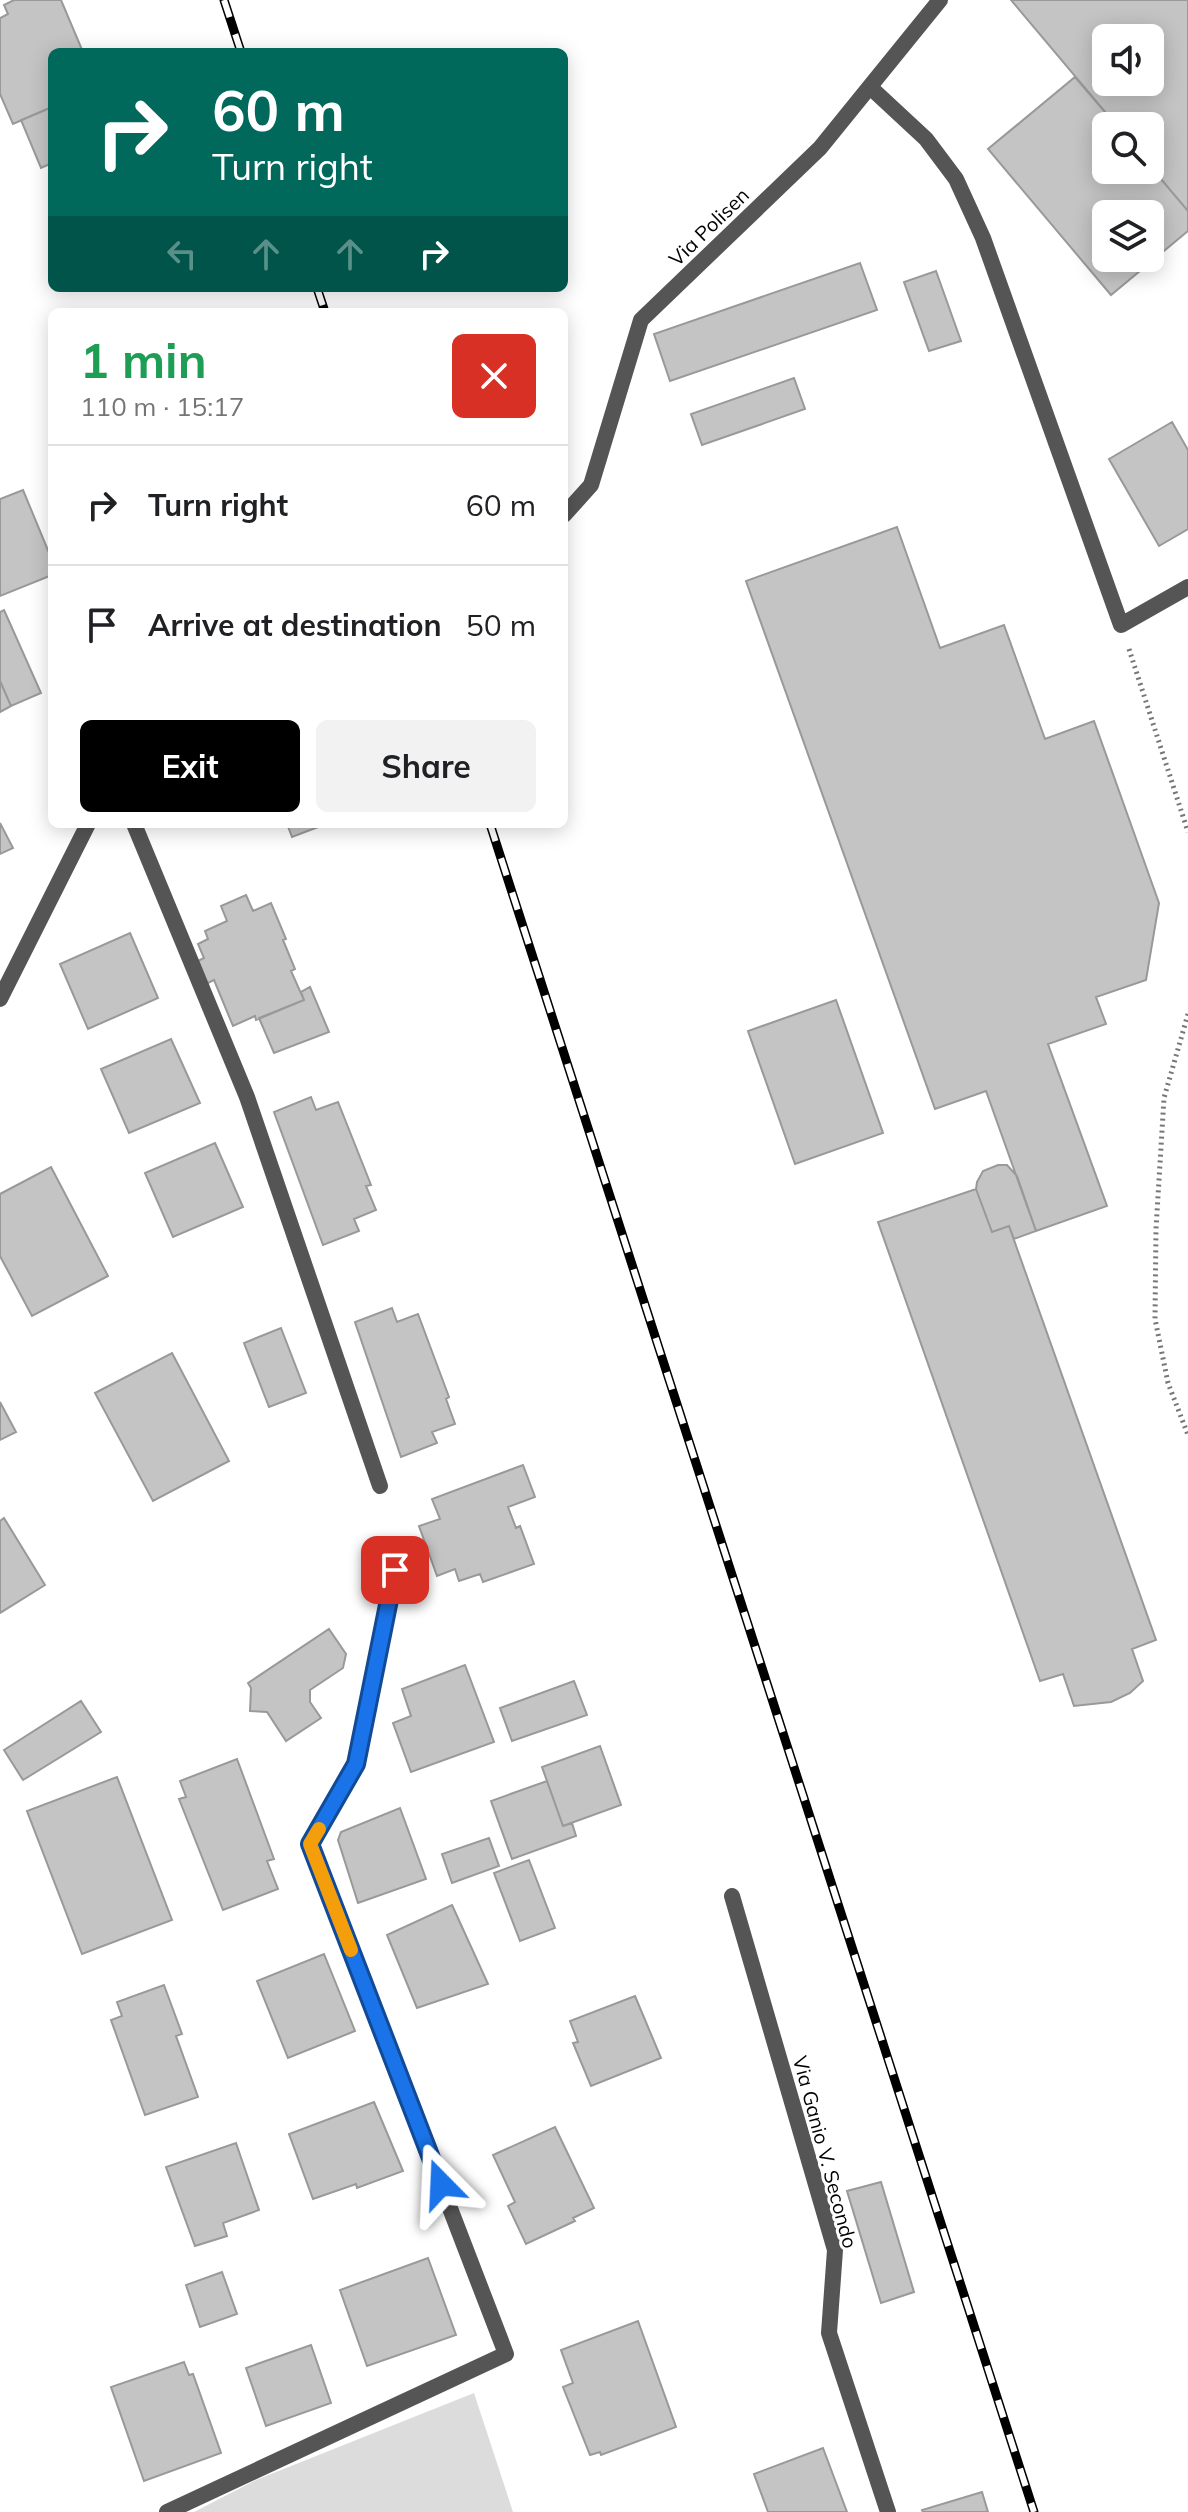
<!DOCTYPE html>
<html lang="en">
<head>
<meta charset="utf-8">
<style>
  :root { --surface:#fff; --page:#f2f2f2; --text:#202124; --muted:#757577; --line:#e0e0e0; --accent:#000 }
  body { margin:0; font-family:Mulish,sans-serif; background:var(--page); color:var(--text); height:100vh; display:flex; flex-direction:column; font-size:30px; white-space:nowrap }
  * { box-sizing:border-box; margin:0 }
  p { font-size:26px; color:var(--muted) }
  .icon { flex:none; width:44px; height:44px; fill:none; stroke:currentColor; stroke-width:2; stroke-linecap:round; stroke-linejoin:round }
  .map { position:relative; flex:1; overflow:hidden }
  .details { position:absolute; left:48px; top:308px; width:520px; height:520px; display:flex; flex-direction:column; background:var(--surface); border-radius:12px; box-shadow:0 4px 20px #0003 }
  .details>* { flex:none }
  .top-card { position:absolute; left:48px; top:48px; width:520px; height:244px; border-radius:12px; box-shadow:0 4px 20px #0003; background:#00695c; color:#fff; overflow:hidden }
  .fabs { position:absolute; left:1092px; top:24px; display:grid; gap:16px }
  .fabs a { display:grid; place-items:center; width:72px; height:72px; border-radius:12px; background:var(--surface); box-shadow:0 4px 20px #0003; font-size:40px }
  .pin { position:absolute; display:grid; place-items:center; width:68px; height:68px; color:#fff; margin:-34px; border-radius:16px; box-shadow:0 4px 12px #0006 }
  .me { position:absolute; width:88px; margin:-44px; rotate:339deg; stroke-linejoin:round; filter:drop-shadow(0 0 6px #0008) }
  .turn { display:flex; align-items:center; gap:28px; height:168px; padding:0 32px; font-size:36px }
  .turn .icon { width:104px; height:104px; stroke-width:2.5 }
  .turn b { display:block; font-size:56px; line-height:68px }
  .lanes { display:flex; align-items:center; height:76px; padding:0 32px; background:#0003; justify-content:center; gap:40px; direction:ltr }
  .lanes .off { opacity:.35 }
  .round { display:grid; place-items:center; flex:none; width:84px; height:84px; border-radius:12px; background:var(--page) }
  .overview { display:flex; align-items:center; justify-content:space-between; height:136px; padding:0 32px }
  h1 { font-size:48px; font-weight:700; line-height:60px; color:#1e9e55 }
  .primary-button { display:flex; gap:16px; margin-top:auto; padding:16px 32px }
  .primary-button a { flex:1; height:92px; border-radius:12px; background:var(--accent); color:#fff; font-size:32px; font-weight:700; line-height:92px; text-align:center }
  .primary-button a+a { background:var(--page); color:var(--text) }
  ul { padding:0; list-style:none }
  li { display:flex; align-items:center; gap:24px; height:120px; padding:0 32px; border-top:2px solid var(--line) }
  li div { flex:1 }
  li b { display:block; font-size:30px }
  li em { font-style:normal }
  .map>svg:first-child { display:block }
  .green { fill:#dcdcdc }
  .building { fill:#c4c4c4; stroke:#999; stroke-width:2; fill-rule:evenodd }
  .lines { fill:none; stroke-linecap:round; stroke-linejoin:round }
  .path { stroke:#777; stroke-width:5; stroke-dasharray:2 4; stroke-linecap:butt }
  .service { stroke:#555; stroke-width:16 }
  .minor { stroke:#555; stroke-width:16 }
  .rail-casing { stroke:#000; stroke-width:9 }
  .rail { stroke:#fff; stroke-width:6; stroke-dasharray:18; stroke-linecap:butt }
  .route-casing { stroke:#114b97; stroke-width:20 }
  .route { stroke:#1a73e8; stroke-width:14 }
  .slow { stroke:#f59e0b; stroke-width:14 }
  .labels { text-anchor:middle; stroke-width:6; stroke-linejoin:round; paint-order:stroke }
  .street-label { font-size:20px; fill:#000; stroke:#fff }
</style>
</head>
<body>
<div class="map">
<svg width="1188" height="2512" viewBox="0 0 1188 2512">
  <rect width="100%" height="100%" fill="#fff"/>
  <path class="green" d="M474,2393L513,2512H194L256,2480Z"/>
  <path class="building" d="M14,0H61L83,52H52V107L13,124L0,94V18L8,14L4,5Z
    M1011,0H1188V211L1150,166V126H1117ZM1106,38H1150V82H1106Z
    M1075,77L1117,126H1106V170H1150V166L1188,211V231L1111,295L988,149ZM1106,214H1150V258H1106Z
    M52,107V163L41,168L21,120Z
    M860,263L877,310L670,381L654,334Z
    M936,271L961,341L929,351L904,282Z
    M794,378L805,409L702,445L691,414Z
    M1172,422L1188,450V529L1159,546L1109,459Z
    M23,490L52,560V575L0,596V499Z
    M897,527L940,648L1004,625L1045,739L1094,721L1159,903L1146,980L1096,997L1106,1024L1048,1044L1107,1206L1036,1231L986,1091L935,1109L746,581Z
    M4,610L41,693L11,706L0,681V612Z
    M0,681L11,706L0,712Z
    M0,823L13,848L0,854Z
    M287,824H326L292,837Z
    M246,895L253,911L271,903L286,939L283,940L295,969L291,971L304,1000L256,1020L255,1016L233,1026L214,980L206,984L196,962L204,958L198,944L208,939L205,931L227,921L221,906Z
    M130,933L158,998L88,1029L60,964Z
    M310,987L329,1032L274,1053L259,1018L304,1000L301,992Z
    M836,1000L883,1133L795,1164L748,1031Z
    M171,1039L200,1103L129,1133L101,1069Z
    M311,1097L316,1110L338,1102L371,1185L366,1186L376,1210L354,1219L359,1231L323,1245L274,1112Z
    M215,1143L243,1207L173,1237L145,1173Z
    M998,1165H1007L1017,1176L1036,1231L1014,1239L1009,1226L992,1232L976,1189L977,1182L983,1171Z
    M51,1167L108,1276L32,1316L0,1256V1194Z
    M976,1189L992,1232L1009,1226L1156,1640L1132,1649L1143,1681L1130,1693L1111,1702L1074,1706L1063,1674L1040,1681L878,1222Z
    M392,1308L397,1322L418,1314L449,1397L446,1399L455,1424L432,1432L437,1443L401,1457L355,1322Z
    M281,1328L306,1393L269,1407L244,1343Z
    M172,1353L229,1461L153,1501L95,1393Z
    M0,1402L16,1432L0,1440Z
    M523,1465L535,1497L508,1507L516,1528L520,1526L534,1564L483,1582L480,1574L459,1581L455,1569L437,1576L419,1526L440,1519L432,1499Z
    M4,1518L45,1585L0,1613V1521Z
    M329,1629L346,1654L343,1668L310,1690V1702L321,1718L286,1741L267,1712L250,1711L251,1688L248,1683Z
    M465,1665L494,1742L411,1772L393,1723L411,1716L402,1689Z
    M574,1681L587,1715L512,1741L500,1708Z
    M81,1701L101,1732L23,1780L4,1750Z
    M600,1746L621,1805L563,1826L542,1767Z
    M237,1759L274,1859L267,1861L278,1889L223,1910L179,1799L186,1797L180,1781Z
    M117,1777L172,1920L82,1954L27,1811Z
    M547,1781L563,1826L572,1823L576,1836L512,1859L491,1801Z
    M400,1808L426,1879L358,1903L338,1840L341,1832Z
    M489,1838L499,1866L452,1883L442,1854Z
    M529,1860L555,1928L520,1941L494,1873Z
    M452,1905L488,1984L417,2008L387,1935Z
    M324,1954L355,2031L288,2058L257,1981Z
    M164,1985L182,2034L176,2036L198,2097L145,2115L111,2020L122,2016L117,2002Z
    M635,1996L661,2058L591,2086L573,2043L578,2042L570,2021Z
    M374,2102L403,2171L357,2188L356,2184L313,2199L289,2134Z
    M555,2127L594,2208L573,2218L575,2221L526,2244L508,2206L515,2202L493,2155Z
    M236,2143L259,2210L223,2223L227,2236L195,2246L166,2167Z
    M881,2182L914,2292L881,2303L847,2191Z
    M428,2258L456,2335L367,2366L340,2290Z
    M222,2272L237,2314L200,2327L186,2285Z
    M638,2321L676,2427L601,2455L600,2452L590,2455L563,2387L573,2383L561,2350Z
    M311,2345L331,2403L266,2426L246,2368Z
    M184,2362L189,2375L193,2374L221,2453L144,2481L111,2387Z
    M823,2448L847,2512H768L754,2474Z
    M982,2492L988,2512H923L922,2510Z"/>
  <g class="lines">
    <path class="path" d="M1129,649L1188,832
      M1188,1014L1164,1098L1156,1229L1155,1319L1168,1383L1188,1435"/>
    <path class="service" d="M870,87L926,139L956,179L983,238L1121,625L1188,587"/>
    <path class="minor" d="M564,515L591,485L641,320L820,148L940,0
      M134,824L247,1097L380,1486
      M0,999L88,824
      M732,1896L835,2250L829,2333L888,2512
      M167,2512L506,2354L310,1844L356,1764L395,1570"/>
    <g class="rail-casing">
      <path id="rail" d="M224,0L241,52
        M317,288L325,312
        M490,824L1034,2512"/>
    </g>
    <use href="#rail" class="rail"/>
  </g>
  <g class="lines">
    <g class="route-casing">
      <path id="route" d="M395,1570L356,1764L310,1844L441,2184"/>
    </g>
    <use href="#route" class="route"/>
    <path class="slow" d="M319,1829L310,1844L351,1950"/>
  </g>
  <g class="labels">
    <g class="street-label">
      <text transform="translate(709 227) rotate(-44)" y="7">Via Polisen</text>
      <text transform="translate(825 2152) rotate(75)" y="7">Via Ganio V. Secondo</text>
    </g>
  </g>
</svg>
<div class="fabs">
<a><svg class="icon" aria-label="sound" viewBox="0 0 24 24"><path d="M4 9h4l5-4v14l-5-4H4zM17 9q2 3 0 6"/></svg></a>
<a><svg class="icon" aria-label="search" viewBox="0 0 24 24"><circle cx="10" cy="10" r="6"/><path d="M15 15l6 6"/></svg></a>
<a><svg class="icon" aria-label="layers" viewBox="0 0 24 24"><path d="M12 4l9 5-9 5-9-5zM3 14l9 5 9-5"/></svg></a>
</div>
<div class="pin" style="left:395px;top:1570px;background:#d93025"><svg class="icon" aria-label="arrive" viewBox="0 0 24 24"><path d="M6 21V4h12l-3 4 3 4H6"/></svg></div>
<svg class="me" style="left:441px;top:2184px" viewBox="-20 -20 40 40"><path d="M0-17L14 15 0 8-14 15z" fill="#1a73e8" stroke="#fff" stroke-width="4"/></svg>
<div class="top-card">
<div class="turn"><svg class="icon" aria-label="right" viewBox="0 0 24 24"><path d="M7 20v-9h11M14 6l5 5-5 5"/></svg><div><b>60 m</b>Turn right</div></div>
<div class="lanes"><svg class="icon off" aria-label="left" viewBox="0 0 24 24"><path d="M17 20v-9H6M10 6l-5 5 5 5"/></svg><svg class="icon off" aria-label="ahead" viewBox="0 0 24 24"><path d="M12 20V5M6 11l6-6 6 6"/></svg><svg class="icon off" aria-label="ahead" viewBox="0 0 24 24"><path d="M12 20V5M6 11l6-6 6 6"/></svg><svg class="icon" aria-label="right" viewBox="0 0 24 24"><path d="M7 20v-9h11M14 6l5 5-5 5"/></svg></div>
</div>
<section class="details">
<div class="overview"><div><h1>1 min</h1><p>110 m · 15:17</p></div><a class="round" style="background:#d93025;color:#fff"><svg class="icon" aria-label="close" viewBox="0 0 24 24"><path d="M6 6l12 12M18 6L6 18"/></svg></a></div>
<ul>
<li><svg class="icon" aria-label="right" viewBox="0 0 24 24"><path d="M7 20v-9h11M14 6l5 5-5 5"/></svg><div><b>Turn right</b></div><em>60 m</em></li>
<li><svg class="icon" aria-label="arrive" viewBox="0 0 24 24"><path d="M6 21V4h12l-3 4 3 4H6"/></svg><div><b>Arrive at destination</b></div><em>50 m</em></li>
</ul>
<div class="primary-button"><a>Exit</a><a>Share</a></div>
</section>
</div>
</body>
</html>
